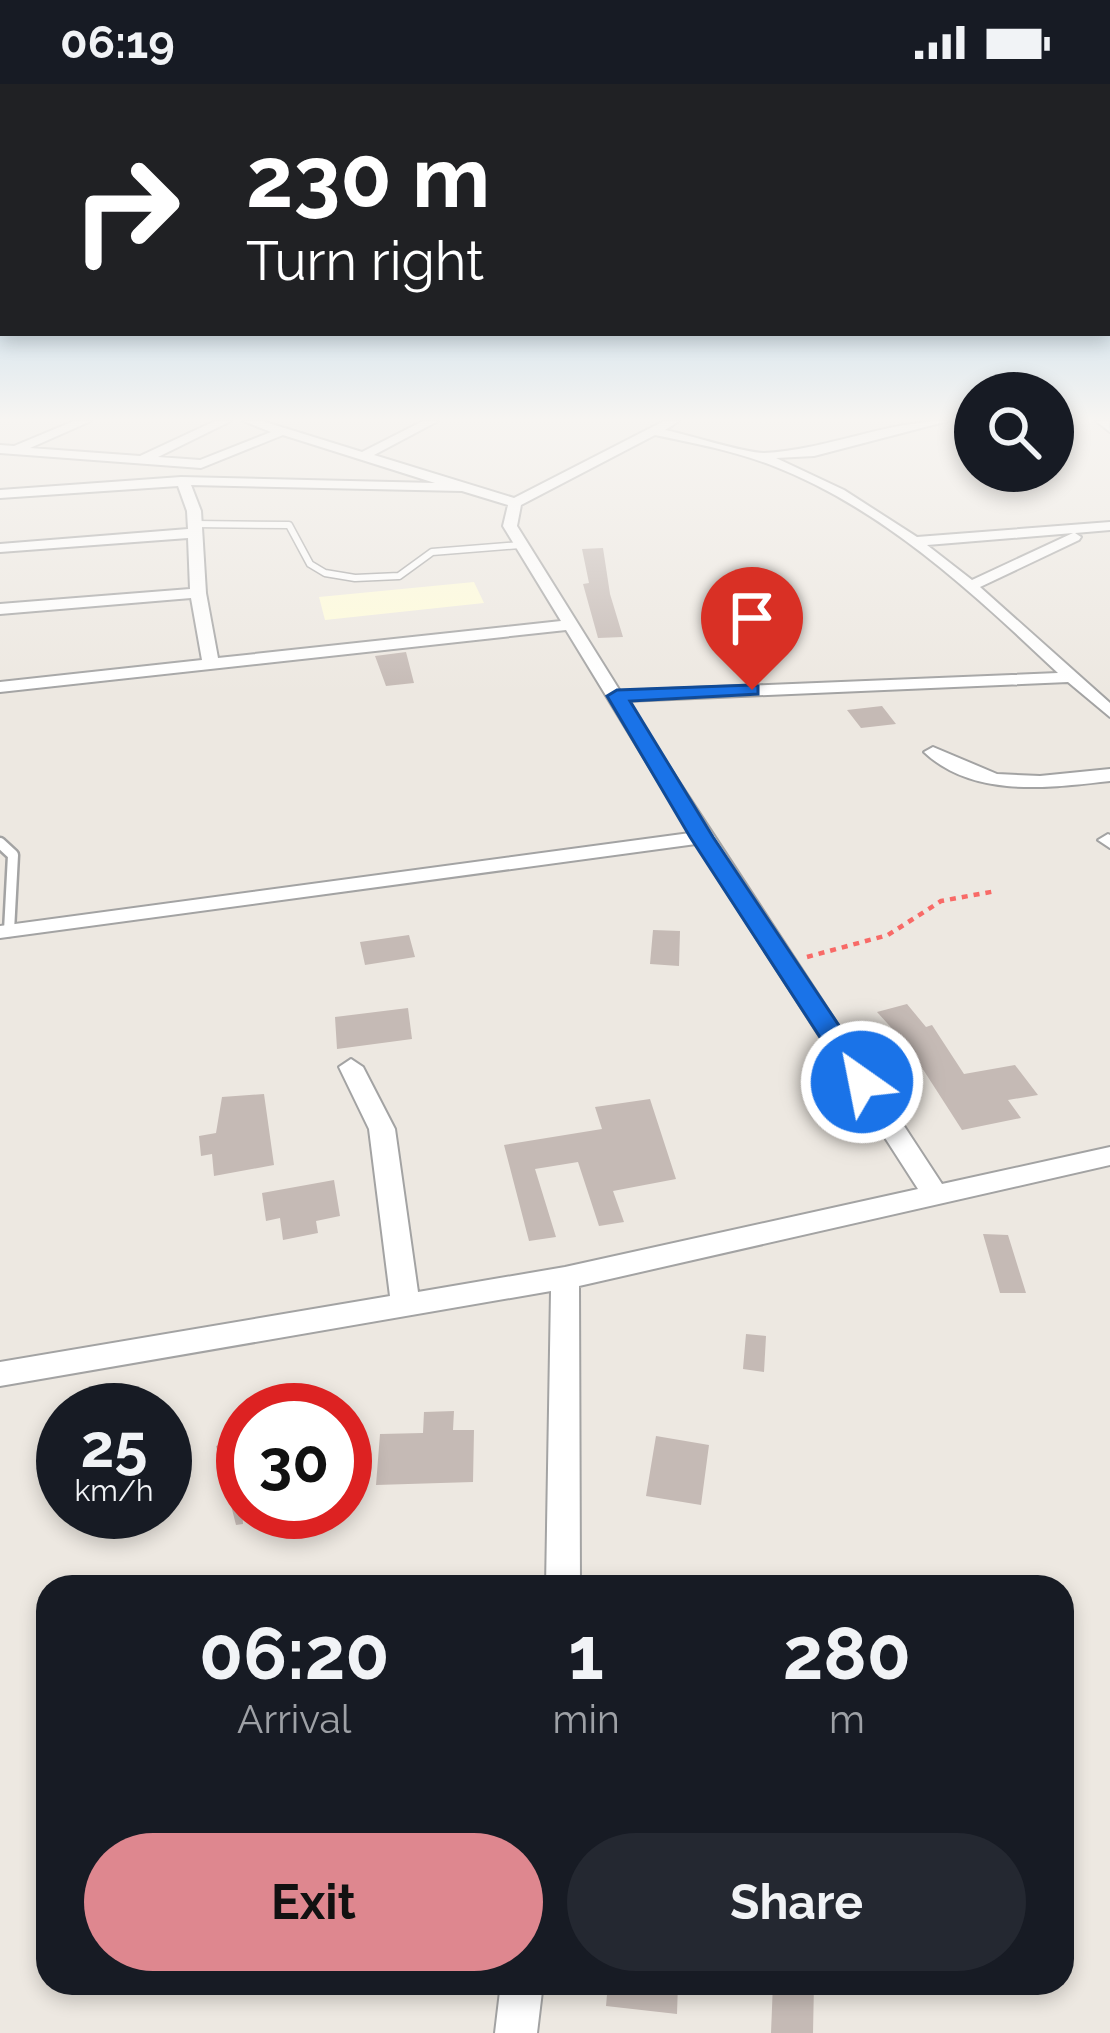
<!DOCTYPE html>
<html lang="en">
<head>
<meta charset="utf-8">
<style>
  :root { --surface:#171b24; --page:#242831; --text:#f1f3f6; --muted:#9ea1a6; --accent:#de878f }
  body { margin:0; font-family:Raleway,sans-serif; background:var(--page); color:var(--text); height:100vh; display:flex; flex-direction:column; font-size:45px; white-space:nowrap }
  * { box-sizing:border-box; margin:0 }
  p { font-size:39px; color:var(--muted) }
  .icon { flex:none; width:66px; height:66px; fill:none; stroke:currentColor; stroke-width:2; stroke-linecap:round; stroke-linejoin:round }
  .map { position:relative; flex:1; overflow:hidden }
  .details { position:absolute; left:36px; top:1491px; width:1038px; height:420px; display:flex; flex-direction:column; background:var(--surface); border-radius:36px; box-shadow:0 6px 18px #0003 }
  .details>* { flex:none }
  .guide { position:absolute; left:0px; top:0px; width:1110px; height:252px; box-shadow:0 6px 18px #0003; background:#202124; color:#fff; overflow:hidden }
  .controls { position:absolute; left:954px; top:288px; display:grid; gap:24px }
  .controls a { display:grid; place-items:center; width:120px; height:120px; border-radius:50%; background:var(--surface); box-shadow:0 6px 18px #0003; font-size:60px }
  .speed { position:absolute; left:36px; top:1299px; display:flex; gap:24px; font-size:60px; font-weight:700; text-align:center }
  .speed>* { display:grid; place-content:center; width:156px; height:156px; border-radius:50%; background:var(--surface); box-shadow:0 6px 18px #0003; line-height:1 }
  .speed small { font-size:30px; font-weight:400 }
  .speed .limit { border:18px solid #d22; background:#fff; color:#111 }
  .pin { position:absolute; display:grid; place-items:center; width:102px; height:102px; color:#fff; margin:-123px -51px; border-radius:50% 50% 50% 0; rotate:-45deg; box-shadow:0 0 12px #0007 }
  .pin .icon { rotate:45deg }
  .me { position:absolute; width:132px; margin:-66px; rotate:327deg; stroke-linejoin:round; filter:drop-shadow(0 0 9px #0008) }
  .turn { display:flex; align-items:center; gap:42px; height:252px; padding:0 48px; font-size:54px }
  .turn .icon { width:156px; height:156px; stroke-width:2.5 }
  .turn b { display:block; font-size:84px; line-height:102px }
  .eta { display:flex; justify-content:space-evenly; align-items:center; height:204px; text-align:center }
  .eta b { font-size:72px; font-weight:700; line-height:84px }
  .button { display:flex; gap:24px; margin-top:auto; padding:24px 48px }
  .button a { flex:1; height:138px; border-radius:72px; background:var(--accent); color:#111; font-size:48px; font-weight:700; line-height:138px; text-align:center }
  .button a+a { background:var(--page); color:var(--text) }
  .status { display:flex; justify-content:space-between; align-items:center; height:84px; padding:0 60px; background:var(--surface); direction:ltr }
  .status svg { height:33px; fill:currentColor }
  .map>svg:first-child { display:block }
  .education { fill:#fffcd9 }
  .building { fill:#c5bab5 }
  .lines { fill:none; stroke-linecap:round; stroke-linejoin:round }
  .service-far1-casing { stroke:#a3a3a3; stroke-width:9 }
  .service-casing { stroke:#a3a3a3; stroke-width:15 }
  .minor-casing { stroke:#a3a3a3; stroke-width:4 }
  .path { stroke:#f86a67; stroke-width:4.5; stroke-dasharray:6 6; stroke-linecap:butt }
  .service-far1 { stroke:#fff; stroke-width:6 }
  .service { stroke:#fff; stroke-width:10 }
  .minor { fill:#fff; fill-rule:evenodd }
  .route { fill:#1a73e8; stroke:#114b97; stroke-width:3 }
</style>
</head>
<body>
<div class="status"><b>06:19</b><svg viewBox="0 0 49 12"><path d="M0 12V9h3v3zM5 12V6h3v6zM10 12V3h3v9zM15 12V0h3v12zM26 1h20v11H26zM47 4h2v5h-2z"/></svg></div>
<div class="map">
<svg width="1110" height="1949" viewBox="0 0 1110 1949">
  <rect width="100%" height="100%" fill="#ede8e1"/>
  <path class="education" d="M474,498L484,519L325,536L319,513Z"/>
  <path class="building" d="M603,464L610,510L623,553L598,554L583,500L589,499L582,465Z
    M406,568L414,599L386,602L375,572Z
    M882,622L896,640L861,644L847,626Z
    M653,846L680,847L679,882L650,880Z
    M409,851L415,873L365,881L360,858Z
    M907,920L926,943L932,941L964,990L1015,981L1038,1011L1008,1016L1021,1034L962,1046L908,962L877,928Z
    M408,924L412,955L337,965L335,933Z
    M264,1010L274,1081L214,1092L212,1070L201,1072L199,1052L216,1049L222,1013Z
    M650,1015L676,1095L613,1107L624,1138L599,1142L578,1078L535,1085L556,1153L529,1157L504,1061L602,1045L595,1023Z
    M334,1096L340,1132L316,1137L318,1149L283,1156L280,1134L266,1137L262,1109Z
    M983,1150L1008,1151L1026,1209H1000Z
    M746,1250L766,1252L764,1288L743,1285Z
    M454,1327L453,1346H474L473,1398L376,1401L380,1350L423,1349L424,1328Z
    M656,1352L709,1361L701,1421L646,1412Z
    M238,1355L243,1440L236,1441L216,1362Z
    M608,1899H678L677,1930L606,1922Z
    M773,1899H814L813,1949H771Z"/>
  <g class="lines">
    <g class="service-far1-casing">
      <path id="service-far1" d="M194,440L289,441L310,480L325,489L355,494L399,492L432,468L520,461"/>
    </g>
    <g class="service-casing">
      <path id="service" d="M0,759L13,771L9,847"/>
    </g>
    <g class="minor-casing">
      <path id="minor" d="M74,337H91L30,364L140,372L215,337H231L158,373L200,376L271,348L243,337H262L362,368L423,337H438L374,371L514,414L664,337H679L665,346C690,351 744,369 764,369C826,366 886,337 948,337L814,372L776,374L844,406L917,453L1110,438V446L1075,449L1081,453L1079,456L980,503L1110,619V633L1068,598L626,617L942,1100L1110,1063V1081L579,1202L580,1503H546L551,1207L0,1302V1278L390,1212L369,1045L339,983L351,975L363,983L395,1045L418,1208L565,1183L918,1105L696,760L0,854V842L690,749L566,546L0,608V598L202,576L191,514L0,530V520L190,505L188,454L0,468V460L188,445L187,427L178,402L0,414V406L181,393L435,399L283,351L201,384L0,369V361L14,362ZM655,351C694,359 734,367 771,381C883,424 972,508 1058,589L620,607L517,442L521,421ZM191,401L462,407L508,421L503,442L561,537L218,574L206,509L201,427ZM1073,449L972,496L927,461Z
        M1096,337H1109L1110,348Z
        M933,663L997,690L1040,692L1110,685V697C1048,704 973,714 924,668Z
        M1108,750L1110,751V764L1098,756Z
        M501,1899H543L537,1949H495Z"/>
    </g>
    <path class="path" d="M807,873L888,851L941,817L996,807"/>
    <use href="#service-far1" class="service-far1"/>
    <use href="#service" class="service"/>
    <use href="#minor" class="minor"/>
  </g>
  <linearGradient id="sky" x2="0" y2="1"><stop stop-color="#8cc0e3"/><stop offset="0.55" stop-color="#f7f5f2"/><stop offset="1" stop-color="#f7f5f2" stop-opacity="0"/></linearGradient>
  <rect width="1110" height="610" fill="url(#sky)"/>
  <path class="route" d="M752,601L758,602V610L630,617L713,753L872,991L876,998L872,1004H853L690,753L607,612L617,606Z"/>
</svg>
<div class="controls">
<a><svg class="icon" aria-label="search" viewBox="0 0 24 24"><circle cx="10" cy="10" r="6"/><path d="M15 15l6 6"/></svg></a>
</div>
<div class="speed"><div>25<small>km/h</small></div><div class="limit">30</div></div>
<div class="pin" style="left:752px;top:606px;background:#d93025"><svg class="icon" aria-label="arrive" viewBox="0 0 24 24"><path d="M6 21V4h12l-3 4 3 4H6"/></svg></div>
<svg class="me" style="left:862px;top:998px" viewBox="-20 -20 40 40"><circle r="17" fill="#1a73e8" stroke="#fff" stroke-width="3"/><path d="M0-11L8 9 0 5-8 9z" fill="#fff"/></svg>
<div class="guide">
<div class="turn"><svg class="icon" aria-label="right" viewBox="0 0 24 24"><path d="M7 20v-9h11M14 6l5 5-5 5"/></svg><div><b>230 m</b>Turn right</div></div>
</div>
<section class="details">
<div class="eta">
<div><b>06:20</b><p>Arrival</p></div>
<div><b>1</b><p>min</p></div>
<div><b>280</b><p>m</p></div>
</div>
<div class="button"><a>Exit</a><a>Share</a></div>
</section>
</div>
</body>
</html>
